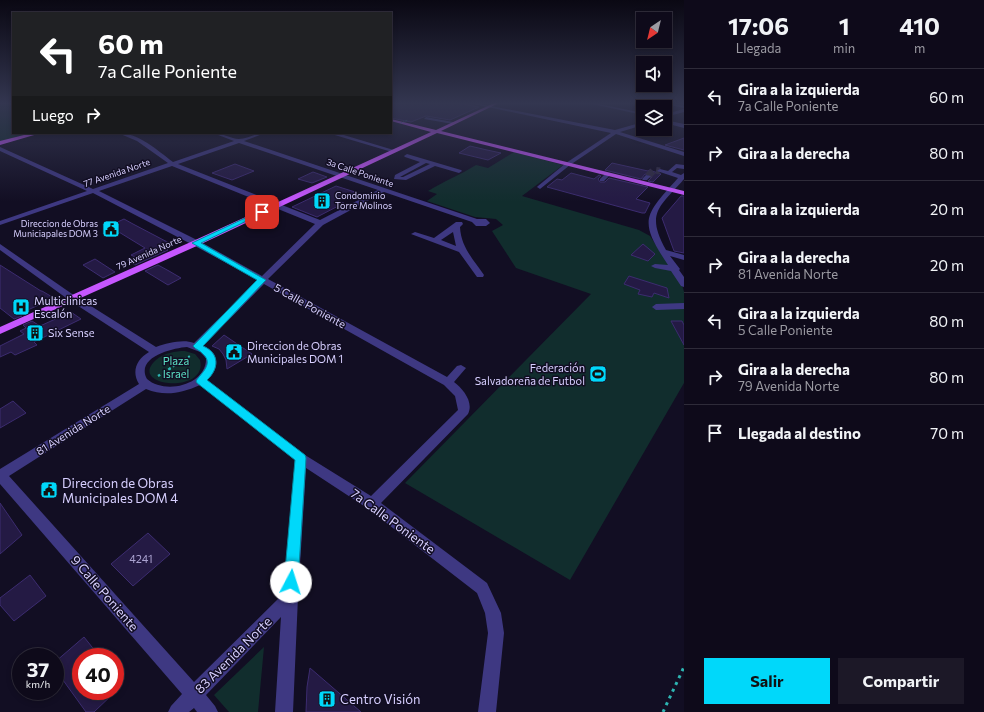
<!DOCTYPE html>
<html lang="es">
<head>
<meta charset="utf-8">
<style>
  :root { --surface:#0e0a1a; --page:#1c1827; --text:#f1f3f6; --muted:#9b9aa2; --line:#2e2b39; --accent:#00d8fa }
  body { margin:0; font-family:Commissioner,sans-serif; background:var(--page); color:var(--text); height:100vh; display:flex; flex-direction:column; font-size:15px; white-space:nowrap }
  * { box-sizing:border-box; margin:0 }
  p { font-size:13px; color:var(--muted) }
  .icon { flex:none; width:22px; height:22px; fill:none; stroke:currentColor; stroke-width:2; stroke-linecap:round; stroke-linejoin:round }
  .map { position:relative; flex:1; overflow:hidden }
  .drawer { display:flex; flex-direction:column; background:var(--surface); width:300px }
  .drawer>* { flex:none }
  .banner { position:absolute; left:12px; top:12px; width:380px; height:122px; border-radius:0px; box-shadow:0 2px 6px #0003,0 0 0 1px var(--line); background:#202124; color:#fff; overflow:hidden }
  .needle { width:26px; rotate:215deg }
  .tools { position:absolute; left:636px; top:12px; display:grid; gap:8px }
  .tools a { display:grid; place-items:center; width:36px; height:36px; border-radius:0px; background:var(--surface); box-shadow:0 2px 6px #0003,0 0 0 1px var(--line); font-size:20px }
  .speed { position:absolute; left:12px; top:648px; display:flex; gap:8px; font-size:20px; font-weight:700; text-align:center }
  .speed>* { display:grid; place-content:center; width:52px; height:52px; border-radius:50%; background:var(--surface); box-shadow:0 2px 6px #0003,0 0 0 1px var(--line); line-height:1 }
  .speed small { font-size:10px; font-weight:400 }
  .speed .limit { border:6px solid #d22; background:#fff; color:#111 }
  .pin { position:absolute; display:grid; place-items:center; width:34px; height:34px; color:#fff; margin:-17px; border-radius:8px; box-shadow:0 2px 6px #0006 }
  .me { position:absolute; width:44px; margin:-22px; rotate:5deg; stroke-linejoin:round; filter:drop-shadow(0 0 3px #0008) }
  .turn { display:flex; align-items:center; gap:14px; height:84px; padding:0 20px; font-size:18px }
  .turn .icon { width:52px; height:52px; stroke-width:2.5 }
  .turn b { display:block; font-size:28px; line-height:34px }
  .then { display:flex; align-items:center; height:38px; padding:0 20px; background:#0003; gap:8px; font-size:15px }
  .eta { display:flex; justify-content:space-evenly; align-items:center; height:68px; text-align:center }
  .eta b { font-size:24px; font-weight:700; line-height:28px }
  .cta { display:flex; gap:8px; margin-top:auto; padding:8px 20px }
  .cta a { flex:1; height:46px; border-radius:0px; background:var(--accent); color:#111; font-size:16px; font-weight:700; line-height:46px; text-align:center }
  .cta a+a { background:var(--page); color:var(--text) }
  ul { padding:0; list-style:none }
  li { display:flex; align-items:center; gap:12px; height:56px; padding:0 20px; border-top:1px solid var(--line) }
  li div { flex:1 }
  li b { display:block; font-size:15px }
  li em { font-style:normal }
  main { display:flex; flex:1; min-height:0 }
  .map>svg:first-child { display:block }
  .green { fill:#112d2d }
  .building { fill:#241a44; stroke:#3c2c70 }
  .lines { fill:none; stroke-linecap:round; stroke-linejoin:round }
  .minor-tunnel { stroke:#302b44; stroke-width:7; stroke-dasharray:7 3.5; stroke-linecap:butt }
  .path-far2 { stroke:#2eb5b2; stroke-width:2; stroke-dasharray:2 2.5; stroke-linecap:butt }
  .path-far1 { stroke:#2eb5b2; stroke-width:2.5; stroke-dasharray:2.5 3.5; stroke-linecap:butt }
  .path { stroke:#2eb5b2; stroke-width:3; stroke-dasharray:3 4.5; stroke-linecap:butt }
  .minor { fill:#3e3882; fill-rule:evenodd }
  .major { fill:#c656ff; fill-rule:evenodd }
  .path-bridge { stroke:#2eb5b2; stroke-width:1; stroke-dasharray:1 1.5; stroke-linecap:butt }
  .route { fill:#00d8fa; stroke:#008ca2 }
  .labels { text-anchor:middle; stroke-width:3; stroke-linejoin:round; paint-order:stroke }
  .far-street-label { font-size:9px; fill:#d7cfff; stroke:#120e23 }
  .far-poi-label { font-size:9px; fill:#d7cfff; stroke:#120e23; text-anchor:start }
  .poi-label { font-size:11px; fill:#d7cfff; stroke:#120e23; text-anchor:start }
  .street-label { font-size:11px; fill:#d7cfff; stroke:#120e23 }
  .park-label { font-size:11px; fill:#5be0c4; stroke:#120e23 }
  .near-number-label { font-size:11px; fill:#aaa2d0 }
  .near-poi-label { font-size:13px; fill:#d7cfff; stroke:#120e23; text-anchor:start }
  .near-street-label { font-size:13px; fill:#d7cfff; stroke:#120e23 }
</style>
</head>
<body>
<main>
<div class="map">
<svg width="684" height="712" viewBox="0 0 684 712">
  <rect width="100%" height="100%" fill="#120e23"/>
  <path class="green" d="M0,103L13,105V133H34L0,142Z
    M514,152L563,165L522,196L639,230L650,236L682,285L684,292V383L570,580L405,483L591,294L516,268L492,231L503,225L496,219L475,217L427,201L437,194L428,191C444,181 460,175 476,165L488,168Z
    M185,351L195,354L200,360C209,395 126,387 156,360C164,353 175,351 185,351Z
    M264,647L258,712H229L214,695Z"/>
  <path class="building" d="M391,103H457L479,107L450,120L426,116L411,122L391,118Z
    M684,138V150L665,145Z
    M470,146L487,150L501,153L488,160L459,153Z
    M612,163L648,171L649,170L661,174L653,182L648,181L652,177L651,175L645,174L641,179L605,170Z
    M235,164L254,171L232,180L212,173Z
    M313,172L327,177L312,183L298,179Z
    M571,173L594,179L599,175L601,176L598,179L600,182H605L609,178L648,187L636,199L650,203L645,213H642L547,187L557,179L562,180Z
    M336,186L355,192L338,201L344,203L317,217L292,207Z
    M681,196H684V253L674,251L662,218Z
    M124,219L133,224L173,245L165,248L168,250L135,265L127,260L135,257L131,255L145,248L109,226Z
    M643,244L655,254L648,261L631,255Z
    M95,259L115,272L103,278L83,265Z
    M0,265L41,291H42L54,298L19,314L22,316L14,319L0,308Z
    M158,265L169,271L181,278L168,285L145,271Z
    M629,276L667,288L669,298L654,293L652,297L638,294L640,290L624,284Z
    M71,312L81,319L34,342L37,345L15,355L11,352L0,357V346L24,334L20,331L26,328L23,325L32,321L40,326Z
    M671,321H682L684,325V345Z
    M224,335L252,354L227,369L226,360L223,354L219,349L212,346Z
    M13,401L26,413L0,428V409Z
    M0,503L22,535L0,554Z
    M148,533L170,554L133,586L111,564Z
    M30,575L46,596L14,621L0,605V598Z
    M84,637L100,657H81V691H116L94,712H86L55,669V662Z
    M310,668L361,712H306L307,687Z"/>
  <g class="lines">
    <path class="minor-tunnel" d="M648,176L654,170L660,171"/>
    <path class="path-far2" d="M169,369L190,356"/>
    <path class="path-far1" d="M158,376L171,368"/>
    <path class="path" d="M663,712L684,667"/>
    <path class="minor" d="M6,103H13V105L6,104Z
      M469,103H475L615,130L643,122V125L620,132L684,152V156L616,134L570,165L540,189L537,187L538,186L566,163L611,133Z
      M588,103H594L643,113V115Z
      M662,103H669L684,106V108Z
      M684,109V112L665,117V114Z
      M426,117L453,122L455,123L453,124L424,119Z
      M665,120L684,124V128L665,123Z
      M118,133C139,133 157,150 173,162L234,141L213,133C223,133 231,139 239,139C247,139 255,133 265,133L244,141L477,219H486L490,223L486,226H476L472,222L384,192L323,225L268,279L447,377L457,366L461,365L466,368L454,382C463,389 474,402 468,414L381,503L487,583L501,613L504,633L496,712H478L488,633L485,613L477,593L367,508L306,468L298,597L293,712H275L281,617L206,695L215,706L218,712H197L194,708L189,712H168L171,706L182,694L0,484V469L139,384C131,371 137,359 149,352L69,300L0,250V244L75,296L156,347C168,343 183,339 194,343L258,280L193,245L93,193L0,225V221L87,191L0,151V147L93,189L168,163L137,141ZM239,143L378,190L320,220L178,164ZM172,166L315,224L262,276L199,241L99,191ZM264,284L444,385L455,396L458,410L371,496L305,455L207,380C220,369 220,352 203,346ZM187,347L200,352L206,358C207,385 165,395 147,379C135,357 173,348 187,347ZM200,385L295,460L283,594L194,682L9,476L146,389C165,397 182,393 200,385Z
      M328,133H337L397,151L392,152Z
      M407,154L461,170L462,171L459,173L435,166L406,180L394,179L395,175L420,162L405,157L404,156ZM426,163L430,164L403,177H400Z
      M676,164L684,165V169L677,168L672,172L681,175L684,173V179C660,207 645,212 666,250L684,255V260L670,256L680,269L679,270L684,277V287L681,286L671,271L655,268L651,266L655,264L668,265C638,220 644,216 678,178L657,171L660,169L668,171Z
      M606,173L611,174L604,181H600V179Z
      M646,175L651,176L647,180H643L642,179Z
      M456,222H462L463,224L460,227C461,247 473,259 484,275L483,277H477L459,252L411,234L415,232L434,238ZM453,232L456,246L441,240Z
      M684,303V309L656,310L652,307L656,304Z"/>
    <path class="major" d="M494,103H499L441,131L684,191V195L437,133L199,245L0,334V327L193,241L431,132L391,121V119L436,130Z
      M32,133H41L0,145V141Z"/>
    <path class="path-bridge" d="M401,123L408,120"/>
  </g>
  <linearGradient id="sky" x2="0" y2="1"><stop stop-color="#0a0813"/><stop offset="0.51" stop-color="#333650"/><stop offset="1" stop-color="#333650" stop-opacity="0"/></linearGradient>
  <rect width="684" height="202" fill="url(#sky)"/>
  <path class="route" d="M260,211L265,212L201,243L266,280L203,346C220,353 219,369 207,380L305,455L306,458L298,582L296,587L291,588L286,587L284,582L295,460L197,383L196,381C201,373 214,364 203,354C200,350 196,350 193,346L257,280L192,243Z"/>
  <defs>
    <g id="building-square" transform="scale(0.9)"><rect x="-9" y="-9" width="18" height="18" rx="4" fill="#00d8fa" stroke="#120e23"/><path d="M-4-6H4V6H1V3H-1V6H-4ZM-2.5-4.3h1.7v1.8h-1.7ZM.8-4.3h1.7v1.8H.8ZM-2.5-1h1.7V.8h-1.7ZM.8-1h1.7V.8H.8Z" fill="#111"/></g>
    <g id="civic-square" transform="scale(0.9)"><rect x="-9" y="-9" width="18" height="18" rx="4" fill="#00d8fa" stroke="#120e23"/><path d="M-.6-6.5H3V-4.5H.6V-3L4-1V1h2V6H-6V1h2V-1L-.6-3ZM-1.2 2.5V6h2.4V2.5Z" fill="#111"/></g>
    <g id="hospital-square" transform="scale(0.9)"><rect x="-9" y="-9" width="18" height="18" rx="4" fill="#00d8fa" stroke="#120e23"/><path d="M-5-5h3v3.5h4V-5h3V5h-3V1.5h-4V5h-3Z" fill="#111"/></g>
    <g id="stadium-square" transform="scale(0.9)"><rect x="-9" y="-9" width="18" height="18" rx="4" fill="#00d8fa" stroke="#120e23"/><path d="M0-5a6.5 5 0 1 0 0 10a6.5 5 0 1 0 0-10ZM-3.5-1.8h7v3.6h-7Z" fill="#111"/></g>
  </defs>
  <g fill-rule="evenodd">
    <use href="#building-square" x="322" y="201"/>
    <use href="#civic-square" x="111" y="229"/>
    <use href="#hospital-square" x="21" y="307"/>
    <use href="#building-square" x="35" y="333"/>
    <use href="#civic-square" x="234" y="352"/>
    <use href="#stadium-square" x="598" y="374"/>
    <use href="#civic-square" x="49" y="490"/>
    <use href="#building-square" x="327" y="699"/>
  </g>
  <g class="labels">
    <g class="far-street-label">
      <text transform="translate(117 173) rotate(-19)" y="3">77 Avenida Norte</text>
      <text transform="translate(360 173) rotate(19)" y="3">3a Calle Poniente</text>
      <text transform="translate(149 253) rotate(-24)" y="3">79 Avenida Norte</text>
    </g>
    <g class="far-poi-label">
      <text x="335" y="199">Condominio<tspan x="335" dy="10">Torre Molinos</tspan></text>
      <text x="98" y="227" text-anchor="end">Direccion de Obras<tspan x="98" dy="10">Municiapales DOM 3</tspan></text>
    </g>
    <g class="poi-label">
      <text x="34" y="305">Multiclinicas<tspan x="34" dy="13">Escalón</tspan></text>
      <text x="48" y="337">Six Sense</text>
      <text x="247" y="350">Direccion de Obras<tspan x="247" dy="13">Municipales DOM 1</tspan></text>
      <text x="585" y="372" text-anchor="end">Federación<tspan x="585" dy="13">Salvadoreña de Futbol</tspan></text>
    </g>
    <g class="street-label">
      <text transform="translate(310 306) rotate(29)" y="4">5 Calle Poniente</text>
      <text transform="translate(73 430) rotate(-32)" y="4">81 Avenida Norte</text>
    </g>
    <g class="park-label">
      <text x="176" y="365">Plaza<tspan x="176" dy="13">Israel</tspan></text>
    </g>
    <g class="near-number-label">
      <text x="141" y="563">4241</text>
    </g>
    <g class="near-poi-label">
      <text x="62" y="488">Direccion de Obras<tspan x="62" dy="15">Municipales DOM 4</tspan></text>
      <text x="340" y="704">Centro Visión</text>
    </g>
    <g class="near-street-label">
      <text transform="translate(393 521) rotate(36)" y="5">7a Calle Poniente</text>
      <text transform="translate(105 593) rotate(49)" y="5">9 Calle Poniente</text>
      <text transform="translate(233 655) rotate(-45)" y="5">83 Avenida Norte</text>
    </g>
  </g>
</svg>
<div class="tools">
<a><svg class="needle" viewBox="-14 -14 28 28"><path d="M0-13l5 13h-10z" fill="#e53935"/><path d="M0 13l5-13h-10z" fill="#9b9aa2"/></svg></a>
<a><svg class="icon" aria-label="sound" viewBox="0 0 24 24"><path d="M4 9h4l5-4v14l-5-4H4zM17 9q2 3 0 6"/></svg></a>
<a><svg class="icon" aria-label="layers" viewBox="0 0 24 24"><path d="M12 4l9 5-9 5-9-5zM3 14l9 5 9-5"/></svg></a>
</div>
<div class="speed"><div>37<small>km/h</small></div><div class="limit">40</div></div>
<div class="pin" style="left:262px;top:212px;background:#d93025"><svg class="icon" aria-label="arrive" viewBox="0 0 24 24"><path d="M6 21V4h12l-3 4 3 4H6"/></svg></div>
<svg class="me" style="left:291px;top:582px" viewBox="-20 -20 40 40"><circle r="19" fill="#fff"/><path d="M0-13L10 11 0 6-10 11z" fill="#00d8fa"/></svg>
<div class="banner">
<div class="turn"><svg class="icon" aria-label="left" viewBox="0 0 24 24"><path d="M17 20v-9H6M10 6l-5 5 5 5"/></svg><div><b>60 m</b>7a Calle Poniente</div></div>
<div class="then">Luego<svg class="icon" aria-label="right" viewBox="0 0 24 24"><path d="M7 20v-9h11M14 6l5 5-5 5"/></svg></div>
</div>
</div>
<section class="drawer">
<div class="eta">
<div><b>17:06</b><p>Llegada</p></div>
<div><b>1</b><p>min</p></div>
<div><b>410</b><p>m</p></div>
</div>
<ul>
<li><svg class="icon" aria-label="left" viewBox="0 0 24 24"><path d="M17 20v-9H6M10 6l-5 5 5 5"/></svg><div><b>Gira a la izquierda</b><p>7a Calle Poniente</p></div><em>60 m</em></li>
<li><svg class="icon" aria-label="right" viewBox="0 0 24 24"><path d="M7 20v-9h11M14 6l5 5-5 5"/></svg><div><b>Gira a la derecha</b></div><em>80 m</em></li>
<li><svg class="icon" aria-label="left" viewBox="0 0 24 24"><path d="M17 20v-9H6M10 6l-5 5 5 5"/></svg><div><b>Gira a la izquierda</b></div><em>20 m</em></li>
<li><svg class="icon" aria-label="right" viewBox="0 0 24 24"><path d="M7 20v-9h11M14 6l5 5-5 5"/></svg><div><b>Gira a la derecha</b><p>81 Avenida Norte</p></div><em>20 m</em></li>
<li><svg class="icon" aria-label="left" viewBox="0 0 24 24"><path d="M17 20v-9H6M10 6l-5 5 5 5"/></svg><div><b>Gira a la izquierda</b><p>5 Calle Poniente</p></div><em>80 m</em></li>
<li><svg class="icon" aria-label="right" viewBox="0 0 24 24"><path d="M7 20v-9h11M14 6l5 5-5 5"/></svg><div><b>Gira a la derecha</b><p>79 Avenida Norte</p></div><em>80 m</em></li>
<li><svg class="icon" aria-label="arrive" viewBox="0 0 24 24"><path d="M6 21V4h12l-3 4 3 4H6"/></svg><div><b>Llegada al destino</b></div><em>70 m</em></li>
</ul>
<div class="cta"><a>Salir</a><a>Compartir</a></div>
</section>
</main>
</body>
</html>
